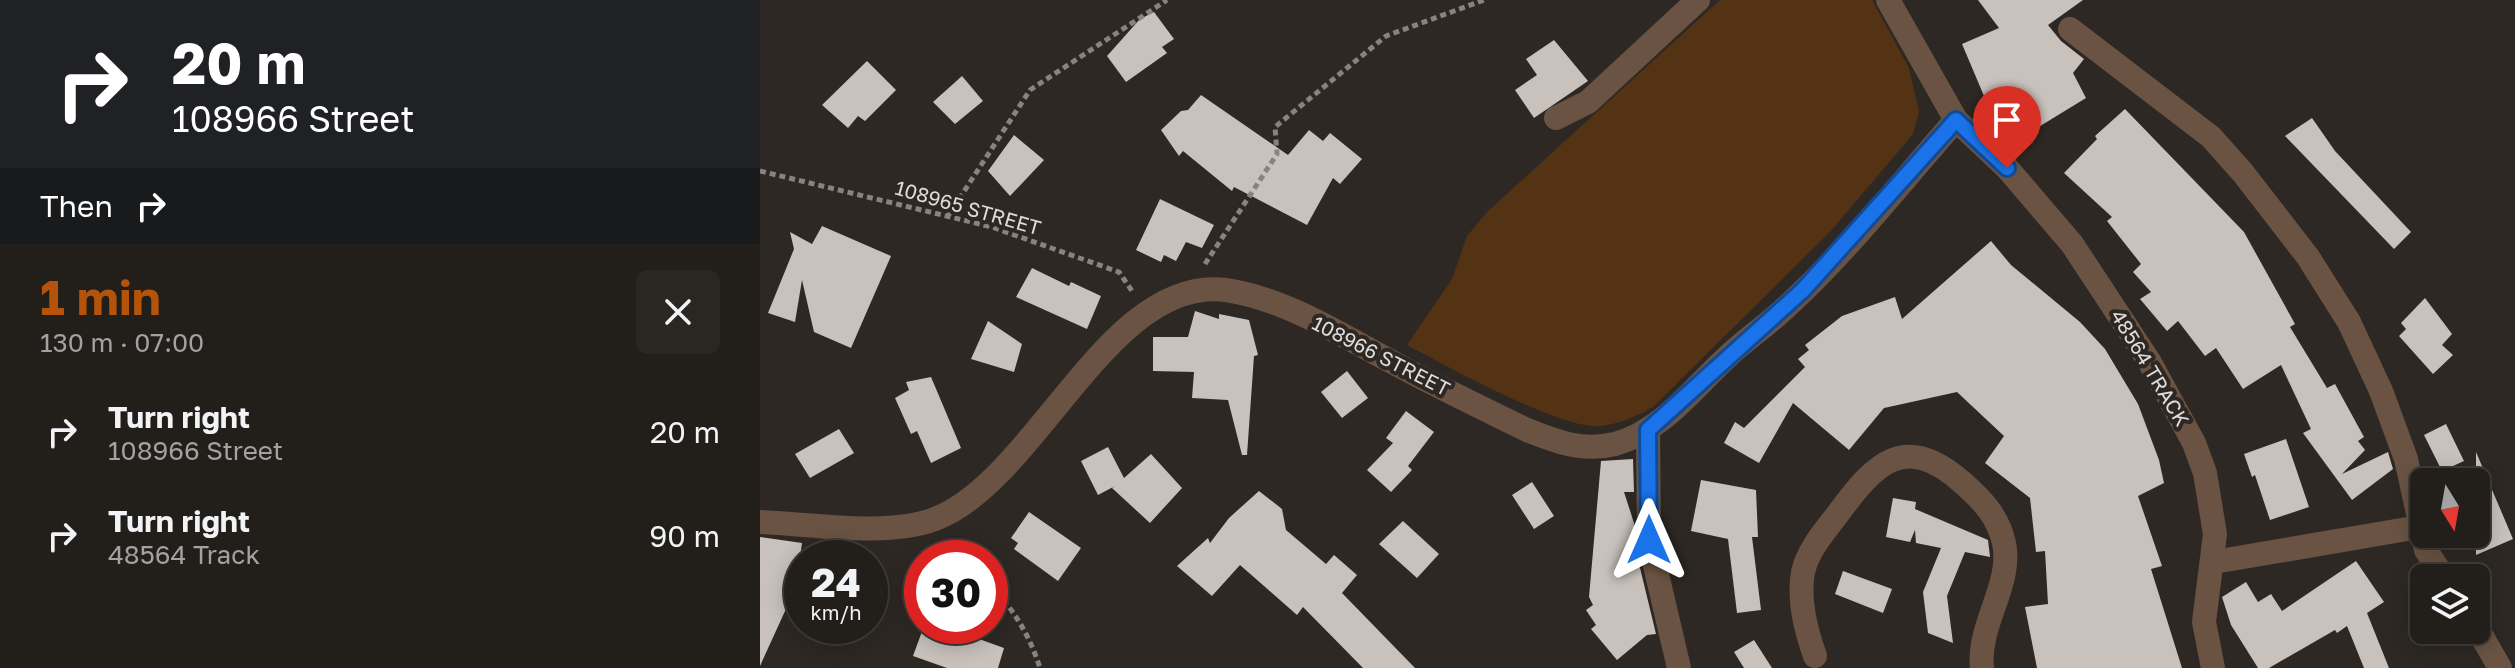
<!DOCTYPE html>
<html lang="en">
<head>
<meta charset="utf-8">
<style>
  :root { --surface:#221e1a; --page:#2a2723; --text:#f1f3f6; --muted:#a2a2a2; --line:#3f3c39; --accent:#b45309 }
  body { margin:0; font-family:"Golos Text",sans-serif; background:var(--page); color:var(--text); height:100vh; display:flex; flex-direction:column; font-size:30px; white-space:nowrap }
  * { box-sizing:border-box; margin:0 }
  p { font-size:26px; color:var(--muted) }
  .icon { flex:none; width:44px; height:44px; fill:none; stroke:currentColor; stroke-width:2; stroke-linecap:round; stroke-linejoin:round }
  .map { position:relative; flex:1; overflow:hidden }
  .side { display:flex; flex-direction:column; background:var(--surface); width:760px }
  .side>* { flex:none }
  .guide { background:#202124; color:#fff; overflow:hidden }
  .needle { width:52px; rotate:169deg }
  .fabs { position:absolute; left:1650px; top:468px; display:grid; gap:16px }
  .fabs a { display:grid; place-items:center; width:80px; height:80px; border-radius:12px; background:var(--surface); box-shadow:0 4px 20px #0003,0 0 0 2px var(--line); font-size:40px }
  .speed { position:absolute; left:24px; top:540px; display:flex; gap:16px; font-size:40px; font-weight:700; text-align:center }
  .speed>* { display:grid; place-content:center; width:104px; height:104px; border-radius:50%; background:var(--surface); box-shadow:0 4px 20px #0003,0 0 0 2px var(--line); line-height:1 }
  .speed small { font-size:20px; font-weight:400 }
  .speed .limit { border:12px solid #d22; background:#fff; color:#111 }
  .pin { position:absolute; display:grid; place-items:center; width:68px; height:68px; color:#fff; margin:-82px -34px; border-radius:50% 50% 50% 0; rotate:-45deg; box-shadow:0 0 8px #0007 }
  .pin .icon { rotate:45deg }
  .me { position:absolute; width:88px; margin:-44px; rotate:0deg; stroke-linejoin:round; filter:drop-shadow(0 0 6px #0008) }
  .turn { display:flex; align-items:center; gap:28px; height:168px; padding:0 40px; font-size:36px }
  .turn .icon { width:104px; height:104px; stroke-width:2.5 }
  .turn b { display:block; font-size:56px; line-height:68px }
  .then { display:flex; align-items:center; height:76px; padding:0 40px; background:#0003; gap:16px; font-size:30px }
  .round { display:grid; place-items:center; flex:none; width:84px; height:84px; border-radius:12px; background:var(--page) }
  .headline { display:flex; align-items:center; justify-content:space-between; height:136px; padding:0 40px }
  h1 { font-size:48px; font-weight:700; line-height:60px; color:var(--accent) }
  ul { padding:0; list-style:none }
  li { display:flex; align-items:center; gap:24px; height:104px; padding:0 40px }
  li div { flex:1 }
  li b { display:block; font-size:30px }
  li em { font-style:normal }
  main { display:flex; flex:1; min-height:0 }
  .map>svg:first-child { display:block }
  .green { fill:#543214 }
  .building { fill:#c8c1bc }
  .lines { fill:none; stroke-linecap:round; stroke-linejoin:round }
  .path { stroke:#88837f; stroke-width:5; stroke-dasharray:6 4; stroke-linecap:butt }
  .minor { stroke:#6a5342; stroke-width:24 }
  .route-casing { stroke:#114b97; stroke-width:20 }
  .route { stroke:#1a73e8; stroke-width:14 }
  .labels { text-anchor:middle; stroke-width:8; stroke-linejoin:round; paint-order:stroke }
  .street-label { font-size:20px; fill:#e0dcd9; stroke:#2d2823 }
</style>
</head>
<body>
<main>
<section class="side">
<div class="guide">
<div class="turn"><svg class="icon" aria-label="right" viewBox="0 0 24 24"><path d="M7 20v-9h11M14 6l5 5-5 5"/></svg><div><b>20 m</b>108966 Street</div></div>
<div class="then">Then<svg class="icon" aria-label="right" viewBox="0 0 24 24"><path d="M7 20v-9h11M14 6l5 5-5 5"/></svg></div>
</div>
<div class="headline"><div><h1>1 min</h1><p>130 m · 07:00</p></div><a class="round"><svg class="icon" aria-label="close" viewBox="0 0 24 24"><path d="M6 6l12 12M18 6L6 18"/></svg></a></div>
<ul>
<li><svg class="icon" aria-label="right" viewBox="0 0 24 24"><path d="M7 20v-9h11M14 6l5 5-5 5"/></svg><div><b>Turn right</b><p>108966 Street</p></div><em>20 m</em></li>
<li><svg class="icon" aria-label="right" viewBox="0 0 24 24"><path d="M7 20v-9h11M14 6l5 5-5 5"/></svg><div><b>Turn right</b><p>48564 Track</p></div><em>90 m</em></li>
</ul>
</section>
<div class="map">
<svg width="1755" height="668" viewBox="0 0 1755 668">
  <rect width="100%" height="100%" fill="#2d2823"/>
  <path class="green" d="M960,0H1112L1149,68L1159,112L1153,134L1070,232L893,407C877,416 859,424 841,426C803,431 685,365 647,345L692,279L707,236L728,211Z"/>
  <path class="building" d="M1218,0H1323L1288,25L1301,41L1324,59L1313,73L1326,98L1262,137L1252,120L1238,129L1202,44L1239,28Z
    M394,12L414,39L402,47L407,53L366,82L347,56L380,19Z
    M794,40L828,81L774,118L755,90L777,75L766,59Z
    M107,61L136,90L105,121L98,116L88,128L62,105Z
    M202,76L223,101L195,124L173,102Z
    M441,95L528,155L549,130L563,141L570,133L602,159L580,184L573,178L547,225L474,187L472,191L423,151L419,156L401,130L421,111L428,110Z
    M1365,109L1484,232L1535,324L1530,327L1567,388L1575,384L1604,437L1598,441L1605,450L1582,474L1628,452L1633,469L1592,500L1543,433L1551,429L1521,365L1483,389L1456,348L1445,356L1418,321L1407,331L1380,299L1391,292L1373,272L1381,264L1347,221L1352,217L1304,173L1337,139L1335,136Z
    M1552,118L1575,151L1651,232L1634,249L1525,136Z
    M254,135L284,160L250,196L228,171Z
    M400,199L454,225L442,248L426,242L416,261L404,255L401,262L376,250Z
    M62,226L131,256L91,348L54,332L42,280L35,322L8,313L34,249L30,232L52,244Z
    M1231,241L1251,265L1320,322L1345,349L1378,404L1399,460L1404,483L1378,496L1402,566L1391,569L1422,668H1277L1265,607L1288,604L1285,551L1276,552L1270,498L1225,463L1244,436L1197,392L1124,408L1089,450L1033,403L999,463L964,443L975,422L984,428L1045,367L1038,359L1049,350L1045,345L1082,316L1135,297L1142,319Z
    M272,268L309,286L311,282L341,296L327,329L256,297Z
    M1665,298L1692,334L1682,345L1693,355L1673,374L1639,336L1646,329L1641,323Z
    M435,311L459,319V314L489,320L498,355L494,356L487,455H482L468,400L432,398L434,372L393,371V337H428Z
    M228,321L262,344L254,372L211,359Z
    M587,371L608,398L582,418L561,392Z
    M171,377L201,448L171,463L157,431L151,434L135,398L149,390L146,382Z
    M646,411L674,432L648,466L652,470L631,492L607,470L633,443L626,438Z
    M1686,424L1704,461L1682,471L1664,435Z
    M79,429L94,453L50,478L35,454Z
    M1526,439L1549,507L1510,520L1495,475L1492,477L1484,454Z
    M348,447L364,478L391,454L422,488L390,523L352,488L355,486L338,495L321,461Z
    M1716,452L1753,539L1716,555Z
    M873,459L874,492H864L874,523V543L896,634L887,635L857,660L831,629L836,625L826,610L833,605L829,597L841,461Z
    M941,480L996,490L998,537H992L1001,610L977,613L968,539L931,531Z
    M772,482L794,516L774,529L752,495Z
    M499,491L522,509L526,530L566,564L574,555L597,575L582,593L655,668H603L543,607L537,615L480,565L452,596L417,566L448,538L450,543L469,518Z
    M1133,498L1156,502L1155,509L1228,540L1230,557L1205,552L1187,596L1193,643L1168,633L1163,592L1181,548L1156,543L1155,530L1150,542L1126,537Z
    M269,512L321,548L298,581L254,549L258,543L251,538Z
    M643,521L679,554L657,578L619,544Z
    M0,537L42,543L34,599L31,598L0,666Z
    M1596,561L1624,602L1607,613L1629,668H1604L1587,626L1577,633L1575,630L1509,668H1498L1471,625L1462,597L1486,582L1498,602L1511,594L1522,611Z
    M1083,571L1132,589L1123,613L1075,594Z
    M164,626H183L244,648L238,668H187L153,656Z
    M994,640L1012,668H984L974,652Z"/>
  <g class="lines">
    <path class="path" d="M0,171L232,227L359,272L372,291
      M188,216L270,90L407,0
      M445,264L517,154L515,127L626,36L724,0
      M172,549L189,558
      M230,585C254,610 269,634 280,668"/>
    <path class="minor" d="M1128,0L1196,120L1247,168L1312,244L1389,361L1434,443L1445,473L1455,534L1444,622L1453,668
      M1310,29L1451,137L1483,173L1548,257L1589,322L1621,391L1646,459L1666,550L1684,578
      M796,118L828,102L938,0
      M888,430L889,540L919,668
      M0,522C51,524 128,537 175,519C276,481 349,274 466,290C526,299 579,334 632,362C676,386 722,408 767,430C797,442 823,452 855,444C900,432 931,391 964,360C983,341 1005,327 1024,309C1087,252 1140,183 1196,120
      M1454,562L1659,527
      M1716,626L1740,668
      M1055,656C1046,630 1038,601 1043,572C1048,550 1064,532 1077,515C1115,463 1145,431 1203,483C1222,500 1238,516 1244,543C1253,584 1217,625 1222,668"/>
  </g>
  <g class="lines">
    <g class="route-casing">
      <path id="route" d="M889,540L888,430L1043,290L1196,120L1247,168"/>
    </g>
    <use href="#route" class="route"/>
  </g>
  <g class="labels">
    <g class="street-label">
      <text transform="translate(208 208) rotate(16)" y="7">108965 STREET</text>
      <text transform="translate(621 356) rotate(27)" y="7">108966 STREET</text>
      <text transform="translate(1390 368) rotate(59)" y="7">48564 TRACK</text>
    </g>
  </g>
</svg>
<div class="fabs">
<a><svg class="needle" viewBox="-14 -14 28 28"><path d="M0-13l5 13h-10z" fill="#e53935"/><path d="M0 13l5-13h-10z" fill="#a2a2a2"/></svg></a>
<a><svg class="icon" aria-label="layers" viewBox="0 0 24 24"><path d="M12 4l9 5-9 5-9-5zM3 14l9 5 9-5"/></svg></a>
</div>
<div class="speed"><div>24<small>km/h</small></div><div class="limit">30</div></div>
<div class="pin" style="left:1247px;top:168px;background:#d93025"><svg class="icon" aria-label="arrive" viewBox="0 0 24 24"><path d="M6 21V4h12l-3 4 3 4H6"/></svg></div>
<svg class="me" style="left:889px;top:540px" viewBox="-20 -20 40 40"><path d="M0-17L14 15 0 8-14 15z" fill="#1a73e8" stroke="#fff" stroke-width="4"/></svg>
</div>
</main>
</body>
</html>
